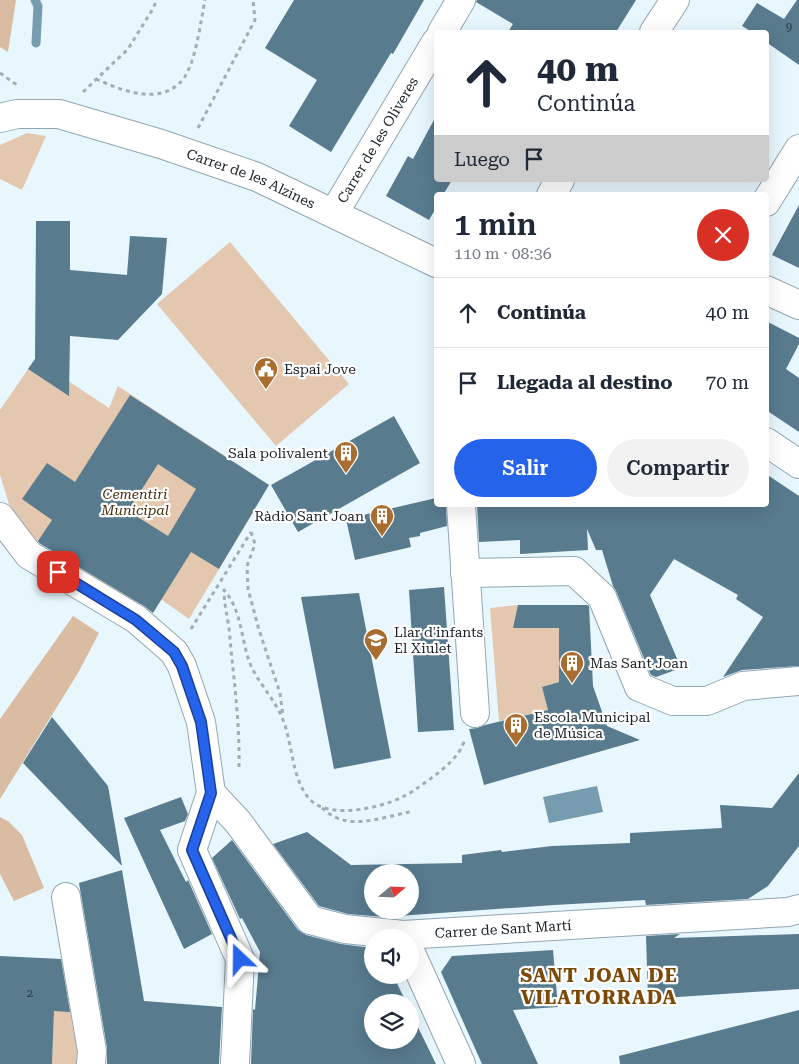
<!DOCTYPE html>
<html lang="es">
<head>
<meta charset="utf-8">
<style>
  :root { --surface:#fff; --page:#f2f2f3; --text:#1f2937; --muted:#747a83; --line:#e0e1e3; --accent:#2563eb }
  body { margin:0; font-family:"Roboto Serif",serif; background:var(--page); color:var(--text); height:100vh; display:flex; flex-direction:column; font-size:19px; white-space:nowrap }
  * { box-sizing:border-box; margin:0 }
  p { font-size:16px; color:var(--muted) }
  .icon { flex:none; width:28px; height:28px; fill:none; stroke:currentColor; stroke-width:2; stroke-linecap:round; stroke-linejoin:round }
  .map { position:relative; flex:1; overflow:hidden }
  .panel { position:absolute; left:434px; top:192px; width:335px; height:315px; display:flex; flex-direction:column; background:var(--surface); border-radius:5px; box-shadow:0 5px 20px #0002 }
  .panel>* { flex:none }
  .banner { position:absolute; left:434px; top:30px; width:335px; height:152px; border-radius:5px; box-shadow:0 5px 20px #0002; background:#fff; color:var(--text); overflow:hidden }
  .needle { width:32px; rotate:71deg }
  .controls { position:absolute; left:364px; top:864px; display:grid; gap:10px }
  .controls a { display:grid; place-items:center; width:55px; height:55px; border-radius:50%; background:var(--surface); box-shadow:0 5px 20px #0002; font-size:25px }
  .pin { position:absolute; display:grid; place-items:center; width:42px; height:42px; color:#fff; margin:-21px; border-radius:10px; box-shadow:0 2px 8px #0006 }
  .me { position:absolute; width:55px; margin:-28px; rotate:337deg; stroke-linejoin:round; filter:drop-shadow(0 0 4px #0008) }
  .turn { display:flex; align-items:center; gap:18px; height:105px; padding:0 20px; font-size:22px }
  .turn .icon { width:65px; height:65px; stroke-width:2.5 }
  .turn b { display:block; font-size:35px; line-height:42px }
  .then { display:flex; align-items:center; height:48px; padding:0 20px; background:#0003; gap:10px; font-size:19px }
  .round { display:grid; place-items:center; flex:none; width:52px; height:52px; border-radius:26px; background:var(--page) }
  .head { display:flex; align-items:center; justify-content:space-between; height:85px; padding:0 20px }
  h1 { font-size:30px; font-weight:600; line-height:38px }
  .action { display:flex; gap:10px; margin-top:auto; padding:10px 20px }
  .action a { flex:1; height:58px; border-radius:30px; background:var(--accent); color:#fff; font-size:20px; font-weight:600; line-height:58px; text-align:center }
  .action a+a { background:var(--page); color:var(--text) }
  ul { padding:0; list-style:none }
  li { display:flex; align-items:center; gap:15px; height:70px; padding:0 20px; border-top:1px solid var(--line) }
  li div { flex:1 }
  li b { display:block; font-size:19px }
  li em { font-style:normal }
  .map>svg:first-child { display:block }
  .green { fill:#e3c8af }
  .forest { fill:#dabca2 }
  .water { fill:#779caf }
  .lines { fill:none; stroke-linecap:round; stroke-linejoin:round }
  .stream { stroke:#779caf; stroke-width:9 }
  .building { fill:#587b8e; fill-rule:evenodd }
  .minor-casing { stroke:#91a6b2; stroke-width:30 }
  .path { stroke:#a2adb4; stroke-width:3; stroke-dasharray:4 4; stroke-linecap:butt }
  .minor { stroke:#fff; stroke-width:28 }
  .route-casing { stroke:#184099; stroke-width:12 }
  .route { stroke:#2563eb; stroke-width:9 }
  .labels { text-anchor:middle; stroke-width:4.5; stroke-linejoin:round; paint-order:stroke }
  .number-label { font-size:11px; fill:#2a3942 }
  .street-label { font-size:14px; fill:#1b2328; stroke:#fff }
  .poi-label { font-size:14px; fill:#1b2328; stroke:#fff; text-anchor:start }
  .park-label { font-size:14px; font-style:italic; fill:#4c2e0d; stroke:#fff }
  .district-label { font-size:19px; font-weight:bold; letter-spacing:1px; fill:#7d4907; stroke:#fff }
</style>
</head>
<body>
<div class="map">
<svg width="799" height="1064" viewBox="0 0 799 1064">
  <rect width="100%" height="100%" fill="#e8f6fe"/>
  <path class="green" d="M27,133L46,136L22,190L0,179V145Z
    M230,242L349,384L276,446L157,304Z
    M35,359L109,408L118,386L257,477L242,504L254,511L189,619L148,590L137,608L26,533L9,504L0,475V410Z
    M518,605L514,628H559V682L542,687L548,710L499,721L490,608Z
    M61,958L77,1051L76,1064H52L54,1011H59Z"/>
  <path class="forest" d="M0,0H16L8,52L0,47Z
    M73,616L99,633L78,673L0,799V719Z
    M0,817L9,822L22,835L44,888L14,901L0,874Z"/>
  <path class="water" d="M597,786L603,812L549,823L543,797Z"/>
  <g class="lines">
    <path class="stream" d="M35,0L38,6L36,43"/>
  </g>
  <path class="building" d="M294,0H424L393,54L391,53L331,152L289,126L317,80L265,48Z
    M477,0H636L616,32H508L513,24L476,2Z
    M797,0H799V65L766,42V32H752L742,26L757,3L784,19Z
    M436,116V180H452L443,195H436V208L429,220L386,196L408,156L413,159Z
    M799,205V268L772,255Z
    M36,221H70V270L127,275L130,236L167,238L162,294L118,340L70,336L69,396L28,369L35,359Z
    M766,321L799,338V344L786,369L799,378V432L766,410Z
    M130,395L269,485L219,569L191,552L153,613L144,606L39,543L38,541L52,520L22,499L47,463L75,482ZM158,464L196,489L168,536L128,511Z
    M394,416L420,463L298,532L271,485Z
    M766,474L799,496V666L742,670L723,677L763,617L736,599L738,595L674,559L650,595L681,668L656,677L651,675L616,591L613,586L602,550H596L587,529L588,550L520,554V540L479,542L477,505H766Z
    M436,498V505H446L447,526L420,533V536L409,538L411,547L355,560L346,519Z
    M444,587L454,730L418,732L409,590Z
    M359,593L391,758L334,769L301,597Z
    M518,605H587L589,606L593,686L607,726L640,740L484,785L469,729L477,728L485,725L548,710L542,687L559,682V628H513Z
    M52,717L108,786L122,866L23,763Z
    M799,773V846L768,886L748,899L646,905L645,900L554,905L384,917L348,914L319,906L273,844L307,832L351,865L462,863V855L501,850L502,852L552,846L630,843V833L722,828L720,805L772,808ZM372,872H410V910H372Z
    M181,797L188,814L185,821L160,830L186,882L188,880L212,934L184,949L124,818Z
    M232,840L298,930L306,935L341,944L372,948V975H393L406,1002H372V1040H410V1011L436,1064H251L253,1009L255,1010L260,952L242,918L240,919L212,858Z
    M122,870L144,1001L222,1007L219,1064H107V1048L79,883Z
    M680,934L674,938L799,934V989L648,999L646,936Z
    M553,950L558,1007L513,1010L538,1064H482L441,972L452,956Z
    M0,956L61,959L70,1012L54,1011L52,1064H0Z
    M799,1010V1064H620L619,1056Z"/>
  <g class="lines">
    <g class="minor-casing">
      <g id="minor">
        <path d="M442,32L461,0"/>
        <path d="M654,32L675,0"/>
        <path id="s1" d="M0,118L17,114H59L161,144L257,177L436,263"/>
        <path d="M551,195L560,180"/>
        <path d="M766,202L799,149"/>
        <path id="s2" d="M334,213L436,42"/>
        <path d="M766,290L799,305"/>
        <path d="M766,442L799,464"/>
        <path d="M461,505L475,713"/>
        <path d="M0,517L29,555L136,619L174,652L182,666L201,722L211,793L192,850L240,959L235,1064"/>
        <path d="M465,573L574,571L602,597L639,687L673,701H707L743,686L799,681"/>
        <path id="s3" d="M211,793L238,822L310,920L345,929L403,935L788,912L799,909"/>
        <path d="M66,897L92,1051L91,1064"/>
        <path d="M410,951L461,1064"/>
      </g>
    </g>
    <path class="path" d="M0,73L17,85
      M96,79C123,91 162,107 184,78C196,61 201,20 205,0
      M83,92L128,49L154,7L156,0
      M198,128L255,20L253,0
      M251,532L255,544L247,566L248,589L259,630L280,693L283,716
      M191,629L251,532
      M239,767C240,720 233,675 229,628C227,615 224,603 224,590C241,609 241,637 249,661C257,682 275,699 283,720C293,745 291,774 307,796C326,824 394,806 416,789C433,777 461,759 465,738
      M322,808C326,811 330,815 335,817C357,828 387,816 410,812"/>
    <use href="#minor" class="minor"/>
  </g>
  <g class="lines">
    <g class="route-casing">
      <path id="route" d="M58,572L136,620L174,652L182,666L201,722L211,793L192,850L240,959"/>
    </g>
    <use href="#route" class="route"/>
  </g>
  <defs>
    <g id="civic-pin" transform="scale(1.25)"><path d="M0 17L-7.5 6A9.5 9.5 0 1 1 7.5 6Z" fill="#a96d2f" stroke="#fff"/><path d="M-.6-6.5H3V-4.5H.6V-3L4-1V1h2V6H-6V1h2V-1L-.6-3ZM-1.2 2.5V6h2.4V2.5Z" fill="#fff"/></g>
    <g id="building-pin" transform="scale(1.25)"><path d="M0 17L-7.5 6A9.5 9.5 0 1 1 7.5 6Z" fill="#a96d2f" stroke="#fff"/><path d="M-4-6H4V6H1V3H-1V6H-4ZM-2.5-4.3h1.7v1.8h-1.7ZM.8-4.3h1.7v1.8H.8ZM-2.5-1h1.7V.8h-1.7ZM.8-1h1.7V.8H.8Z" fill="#fff"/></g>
    <g id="school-pin" transform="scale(1.25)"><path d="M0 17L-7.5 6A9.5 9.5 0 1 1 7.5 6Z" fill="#a96d2f" stroke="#fff"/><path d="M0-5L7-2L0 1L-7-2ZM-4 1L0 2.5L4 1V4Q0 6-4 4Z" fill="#fff"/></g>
  </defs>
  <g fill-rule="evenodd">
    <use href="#civic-pin" x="266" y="369"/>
    <use href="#building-pin" x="346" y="453"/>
    <use href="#building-pin" x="382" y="516"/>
    <use href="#school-pin" x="376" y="640"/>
    <use href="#building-pin" x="572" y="663"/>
    <use href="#building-pin" x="516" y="725"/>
  </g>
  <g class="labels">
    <g class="number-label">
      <text x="789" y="31">9</text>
      <text x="30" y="997">2</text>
    </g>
    <g class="street-label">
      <text dy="5" stroke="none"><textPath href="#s2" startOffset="85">Carrer de les Oliveres</textPath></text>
      <text dy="5" stroke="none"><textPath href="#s1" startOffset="262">Carrer de les Alzines</textPath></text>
      <text dy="5" stroke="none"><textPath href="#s3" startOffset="356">Carrer de Sant Martí</textPath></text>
    </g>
    <g class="poi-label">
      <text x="284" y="374">Espai Jove</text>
      <text x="328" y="458" text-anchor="end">Sala polivalent</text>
      <text x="364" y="521" text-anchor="end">Ràdio Sant Joan</text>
      <text x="394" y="637">Llar d'infants<tspan x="394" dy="16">El Xiulet</tspan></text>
      <text x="590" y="668">Mas Sant Joan</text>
      <text x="534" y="722">Escola Municipal<tspan x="534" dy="16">de Música</tspan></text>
    </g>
    <g class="park-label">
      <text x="135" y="499">Cementiri<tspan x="135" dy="16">Municipal</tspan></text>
    </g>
    <g class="district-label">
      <text x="599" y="982">SANT JOAN DE<tspan x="599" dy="22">VILATORRADA</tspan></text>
    </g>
  </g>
</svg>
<div class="controls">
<a><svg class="needle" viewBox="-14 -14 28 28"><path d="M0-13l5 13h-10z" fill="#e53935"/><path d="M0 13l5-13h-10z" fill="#747a83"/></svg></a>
<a><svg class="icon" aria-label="sound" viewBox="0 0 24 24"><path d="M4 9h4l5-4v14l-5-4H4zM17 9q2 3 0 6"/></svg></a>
<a><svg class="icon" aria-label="layers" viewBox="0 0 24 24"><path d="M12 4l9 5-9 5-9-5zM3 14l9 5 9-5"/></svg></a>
</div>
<div class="pin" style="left:58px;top:572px;background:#d93025"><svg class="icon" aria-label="arrive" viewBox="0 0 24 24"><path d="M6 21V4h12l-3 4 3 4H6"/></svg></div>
<svg class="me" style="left:240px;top:959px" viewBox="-20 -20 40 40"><path d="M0-17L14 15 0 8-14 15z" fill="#2563eb" stroke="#fff" stroke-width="4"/></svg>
<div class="banner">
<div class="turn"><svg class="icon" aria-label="ahead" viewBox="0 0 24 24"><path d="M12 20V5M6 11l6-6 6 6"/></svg><div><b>40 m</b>Continúa</div></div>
<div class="then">Luego<svg class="icon" aria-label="arrive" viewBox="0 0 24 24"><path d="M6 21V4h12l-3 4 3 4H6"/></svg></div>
</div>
<section class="panel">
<div class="head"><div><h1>1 min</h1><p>110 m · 08:36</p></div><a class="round" style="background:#d93025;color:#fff"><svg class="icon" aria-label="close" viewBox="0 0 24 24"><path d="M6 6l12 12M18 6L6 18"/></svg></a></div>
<ul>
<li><svg class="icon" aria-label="ahead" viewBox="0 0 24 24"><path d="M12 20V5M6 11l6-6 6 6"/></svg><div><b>Continúa</b></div><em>40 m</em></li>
<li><svg class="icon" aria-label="arrive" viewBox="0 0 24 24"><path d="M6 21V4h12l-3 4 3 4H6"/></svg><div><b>Llegada al destino</b></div><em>70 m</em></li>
</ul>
<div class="action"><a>Salir</a><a>Compartir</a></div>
</section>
</div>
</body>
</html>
